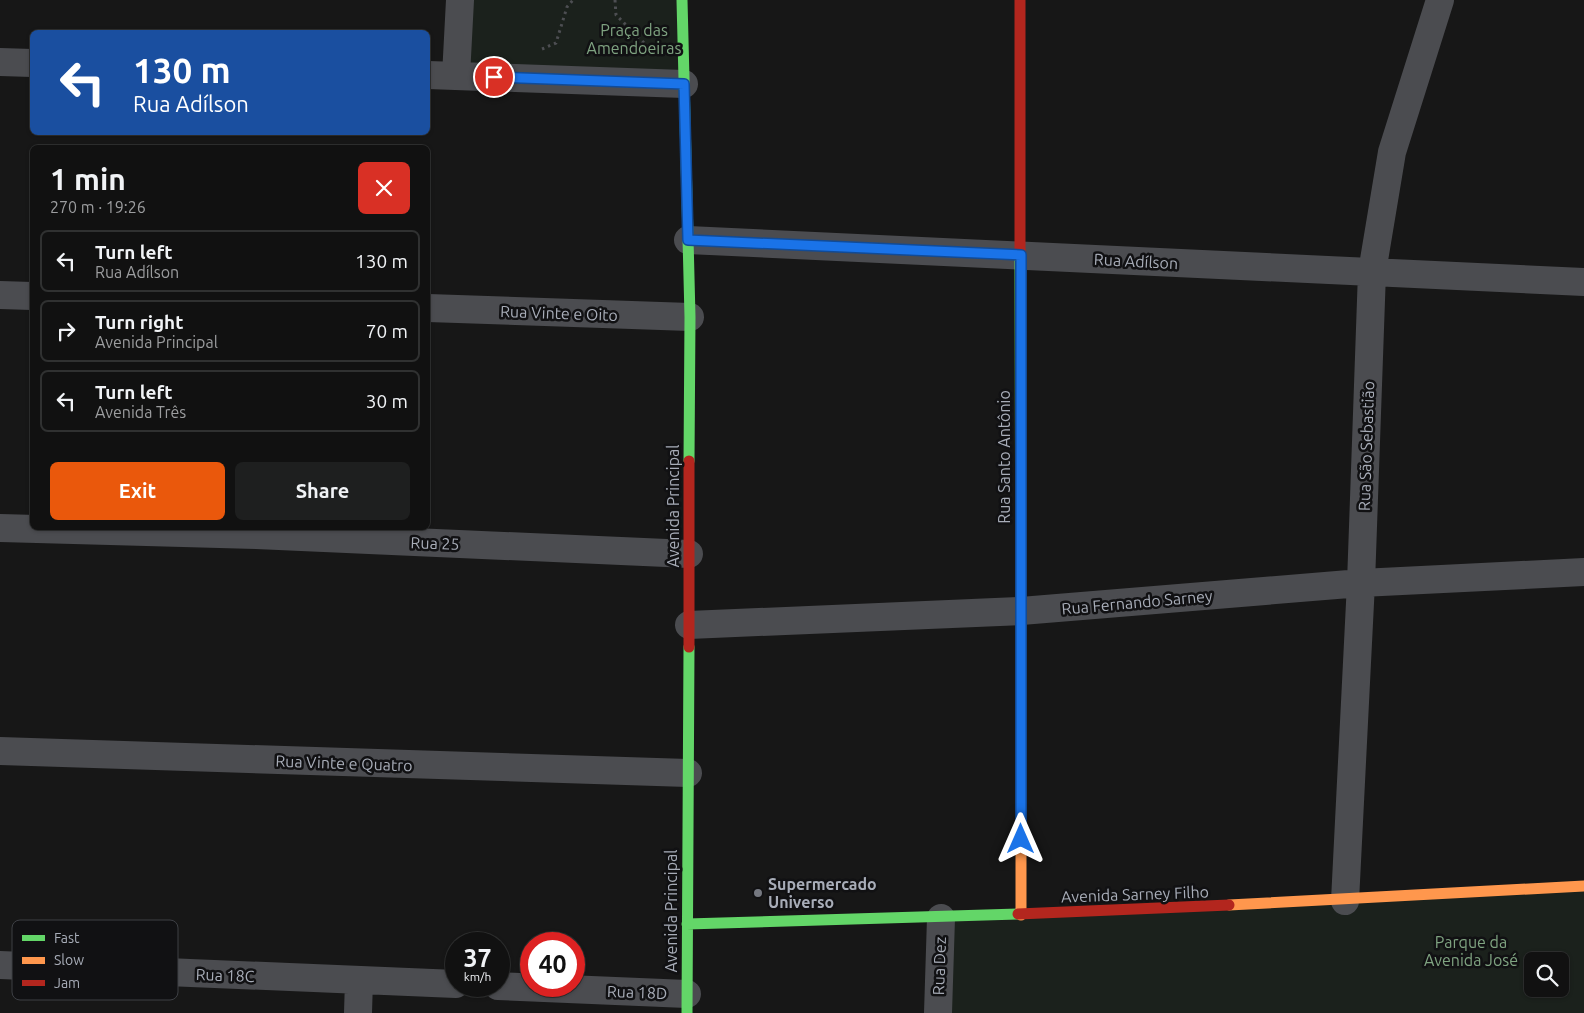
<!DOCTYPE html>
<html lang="en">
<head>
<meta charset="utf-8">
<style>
  :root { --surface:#111; --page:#1e1f1f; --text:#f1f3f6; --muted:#9c9d9f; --line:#303131; --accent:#ea580c }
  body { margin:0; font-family:Ubuntu,sans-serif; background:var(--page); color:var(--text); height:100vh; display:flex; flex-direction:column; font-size:19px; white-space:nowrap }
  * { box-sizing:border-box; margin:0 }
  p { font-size:16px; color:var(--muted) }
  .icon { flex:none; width:28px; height:28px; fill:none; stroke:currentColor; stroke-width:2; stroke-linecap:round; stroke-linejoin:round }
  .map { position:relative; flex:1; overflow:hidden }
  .details { position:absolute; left:30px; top:145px; width:400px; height:385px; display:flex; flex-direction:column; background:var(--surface); border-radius:8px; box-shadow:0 1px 4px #0004,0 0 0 1px var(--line) }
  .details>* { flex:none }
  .hud { position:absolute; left:30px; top:30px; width:400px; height:105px; border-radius:8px; box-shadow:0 1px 4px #0004,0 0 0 1px var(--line); background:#1a4fa0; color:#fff; overflow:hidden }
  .controls { position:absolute; left:1524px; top:952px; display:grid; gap:10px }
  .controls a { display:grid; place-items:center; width:45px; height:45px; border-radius:8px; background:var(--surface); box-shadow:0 1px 4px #0004,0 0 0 1px var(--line); font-size:25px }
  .speed { position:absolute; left:445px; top:932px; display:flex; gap:10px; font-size:25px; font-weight:700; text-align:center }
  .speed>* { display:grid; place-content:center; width:65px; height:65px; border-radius:50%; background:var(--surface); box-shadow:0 1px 4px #0004,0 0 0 1px var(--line); line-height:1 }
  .speed small { font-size:12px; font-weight:400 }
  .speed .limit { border:8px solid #d22; background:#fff; color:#111 }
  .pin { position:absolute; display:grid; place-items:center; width:42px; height:42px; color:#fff; margin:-21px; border:2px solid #fff; border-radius:50%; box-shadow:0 1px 5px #0007 }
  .me { position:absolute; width:55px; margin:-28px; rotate:0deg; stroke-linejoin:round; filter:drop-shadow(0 0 4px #0008) }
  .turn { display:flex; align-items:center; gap:18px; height:105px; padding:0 20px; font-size:22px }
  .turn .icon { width:65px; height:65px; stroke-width:2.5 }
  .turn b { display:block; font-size:35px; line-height:42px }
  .round { display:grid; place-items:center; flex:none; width:52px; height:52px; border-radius:8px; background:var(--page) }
  .head { display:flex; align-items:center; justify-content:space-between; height:85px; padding:0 20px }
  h1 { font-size:30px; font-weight:700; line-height:38px }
  .action { display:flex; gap:10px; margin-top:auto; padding:10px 20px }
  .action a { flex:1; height:58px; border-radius:8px; background:var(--accent); color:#fff; font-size:20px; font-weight:700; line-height:58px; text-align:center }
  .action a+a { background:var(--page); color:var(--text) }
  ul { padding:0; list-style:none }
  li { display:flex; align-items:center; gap:15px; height:62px; margin:0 10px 8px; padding:0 10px; border:2px solid var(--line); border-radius:8px }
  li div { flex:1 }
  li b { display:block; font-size:19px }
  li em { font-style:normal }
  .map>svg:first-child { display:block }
  .green { fill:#1b211c; fill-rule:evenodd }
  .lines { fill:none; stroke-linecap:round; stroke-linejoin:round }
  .path { stroke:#4d4e52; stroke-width:3; stroke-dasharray:2.5 4; stroke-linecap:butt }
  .street { stroke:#4b4c50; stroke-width:28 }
  .fast { stroke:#63d668; stroke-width:11 }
  .slow { stroke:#ff974d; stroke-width:11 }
  .jam { stroke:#b3261e; stroke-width:11 }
  .route-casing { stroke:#114b97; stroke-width:12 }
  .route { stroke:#1a73e8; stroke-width:9 }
  .poi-dot { fill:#757880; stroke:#111113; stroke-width:2 }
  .labels { text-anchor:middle; stroke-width:5; stroke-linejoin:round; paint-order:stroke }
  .park-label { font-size:16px; fill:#7fa381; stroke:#111113 }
  .street-label { font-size:16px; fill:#a8adb8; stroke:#111113 }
  .poi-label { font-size:16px; font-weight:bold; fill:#a8adb8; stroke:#111113; text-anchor:start }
  .key { fill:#111113; stroke:#3e4045; stroke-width:1 }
  .key-label { font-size:14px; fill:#a8adb8 }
</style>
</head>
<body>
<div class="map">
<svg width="1584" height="1013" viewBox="0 0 1584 1013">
  <rect width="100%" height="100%" fill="#171717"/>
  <path class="green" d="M464,0H679L681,81L460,73Z
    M1584,883V1013H940L943,920ZM1532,961H1560V989H1532Z"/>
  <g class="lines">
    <path class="path" d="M615,0L616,15L654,53
      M542,49L556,43L567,7L573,0"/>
    <path class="street" d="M0,62L32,63
      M428,75L684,84
      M456,76L460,0
      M688,240L1584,282
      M0,295L32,296
      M428,308L690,317
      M0,528L256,535L689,554
      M689,625L1021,611L1361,583L1584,572
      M0,751L688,773
      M1345,901L1361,583L1372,272L1392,152L1440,0
      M0,965L456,984
      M498,986L687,994
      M358,1013L359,980
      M938,1013L941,918"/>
    <path class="fast" d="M682,0L690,317L689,461
      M1020,256L1021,681
      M687,924L1018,914
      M687,1013L689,647"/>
    <path class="slow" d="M1021,681V915
      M1229,905L1584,886"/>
    <path class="jam" d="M1020,0V256
      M689,647V461
      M1018,914L1229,905"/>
  </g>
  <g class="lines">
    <g class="route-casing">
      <path id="route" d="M494,77L684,84L688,240L1021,255V839"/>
    </g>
    <use href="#route" class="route"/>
  </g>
  <circle class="poi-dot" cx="758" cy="893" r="5"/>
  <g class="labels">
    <g class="park-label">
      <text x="634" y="36">Praça das<tspan x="634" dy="18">Amendoeiras</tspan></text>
      <text x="1471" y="948">Parque da<tspan x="1471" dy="18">Avenida José</tspan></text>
    </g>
    <g class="street-label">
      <text transform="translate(1136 261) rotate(3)" y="6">Rua Adílson</text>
      <text transform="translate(559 313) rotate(2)" y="6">Rua Vinte e Oito</text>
      <text transform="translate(1366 446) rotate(-88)" y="6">Rua São Sebastião</text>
      <text transform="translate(1004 457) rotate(-90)" y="6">Rua Santo Antônio</text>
      <text transform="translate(673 506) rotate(-90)" y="6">Avenida Principal</text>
      <text transform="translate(435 543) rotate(2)" y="6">Rua 25</text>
      <text transform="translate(1137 602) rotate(-5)" y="6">Rua Fernando Sarney</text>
      <text transform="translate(344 763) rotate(2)" y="6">Rua Vinte e Quatro</text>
      <text transform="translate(1135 894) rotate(-2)" y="6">Avenida Sarney Filho</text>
      <text transform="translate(671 911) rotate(-90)" y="6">Avenida Principal</text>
      <text transform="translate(939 966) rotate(-88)" y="6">Rua Dez</text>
      <text transform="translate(225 975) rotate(2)" y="6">Rua 18C</text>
      <text transform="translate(637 992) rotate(2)" y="6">Rua 18D</text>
    </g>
    <g class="poi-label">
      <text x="768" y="890">Supermercado<tspan x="768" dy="18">Universo</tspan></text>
    </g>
  </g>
  <rect x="12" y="920" width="166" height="80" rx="8" class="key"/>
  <rect x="22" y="935" width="23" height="6" fill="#63d668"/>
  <rect x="22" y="957" width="23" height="7" fill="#ff974d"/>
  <rect x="22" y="980" width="23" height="6" fill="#b3261e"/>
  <g class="key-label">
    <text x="54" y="943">Fast</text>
    <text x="54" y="965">Slow</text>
    <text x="54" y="988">Jam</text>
  </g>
</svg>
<div class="controls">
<a><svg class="icon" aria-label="search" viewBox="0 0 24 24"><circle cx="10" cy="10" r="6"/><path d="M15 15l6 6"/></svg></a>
</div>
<div class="speed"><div>37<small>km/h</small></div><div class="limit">40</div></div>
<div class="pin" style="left:494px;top:77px;background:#d93025"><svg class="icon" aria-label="arrive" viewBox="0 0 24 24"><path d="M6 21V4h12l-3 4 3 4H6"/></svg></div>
<svg class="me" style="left:1021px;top:839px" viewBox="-20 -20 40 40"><path d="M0-17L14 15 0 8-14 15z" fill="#1a73e8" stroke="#fff" stroke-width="4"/></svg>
<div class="hud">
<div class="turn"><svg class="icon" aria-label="left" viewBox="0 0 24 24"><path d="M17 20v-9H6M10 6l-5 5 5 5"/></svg><div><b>130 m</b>Rua Adílson</div></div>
</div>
<section class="details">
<div class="head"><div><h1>1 min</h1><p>270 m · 19:26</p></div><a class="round" style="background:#d93025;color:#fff"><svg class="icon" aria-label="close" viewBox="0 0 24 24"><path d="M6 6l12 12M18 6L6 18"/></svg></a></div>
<ul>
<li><svg class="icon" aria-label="left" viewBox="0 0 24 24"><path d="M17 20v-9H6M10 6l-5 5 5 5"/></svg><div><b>Turn left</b><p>Rua Adílson</p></div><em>130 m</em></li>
<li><svg class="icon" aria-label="right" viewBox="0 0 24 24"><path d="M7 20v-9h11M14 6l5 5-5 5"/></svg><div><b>Turn right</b><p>Avenida Principal</p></div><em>70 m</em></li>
<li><svg class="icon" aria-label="left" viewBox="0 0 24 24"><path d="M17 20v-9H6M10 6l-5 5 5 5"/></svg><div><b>Turn left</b><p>Avenida Três</p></div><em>30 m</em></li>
</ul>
<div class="action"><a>Exit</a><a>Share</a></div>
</section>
</div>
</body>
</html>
